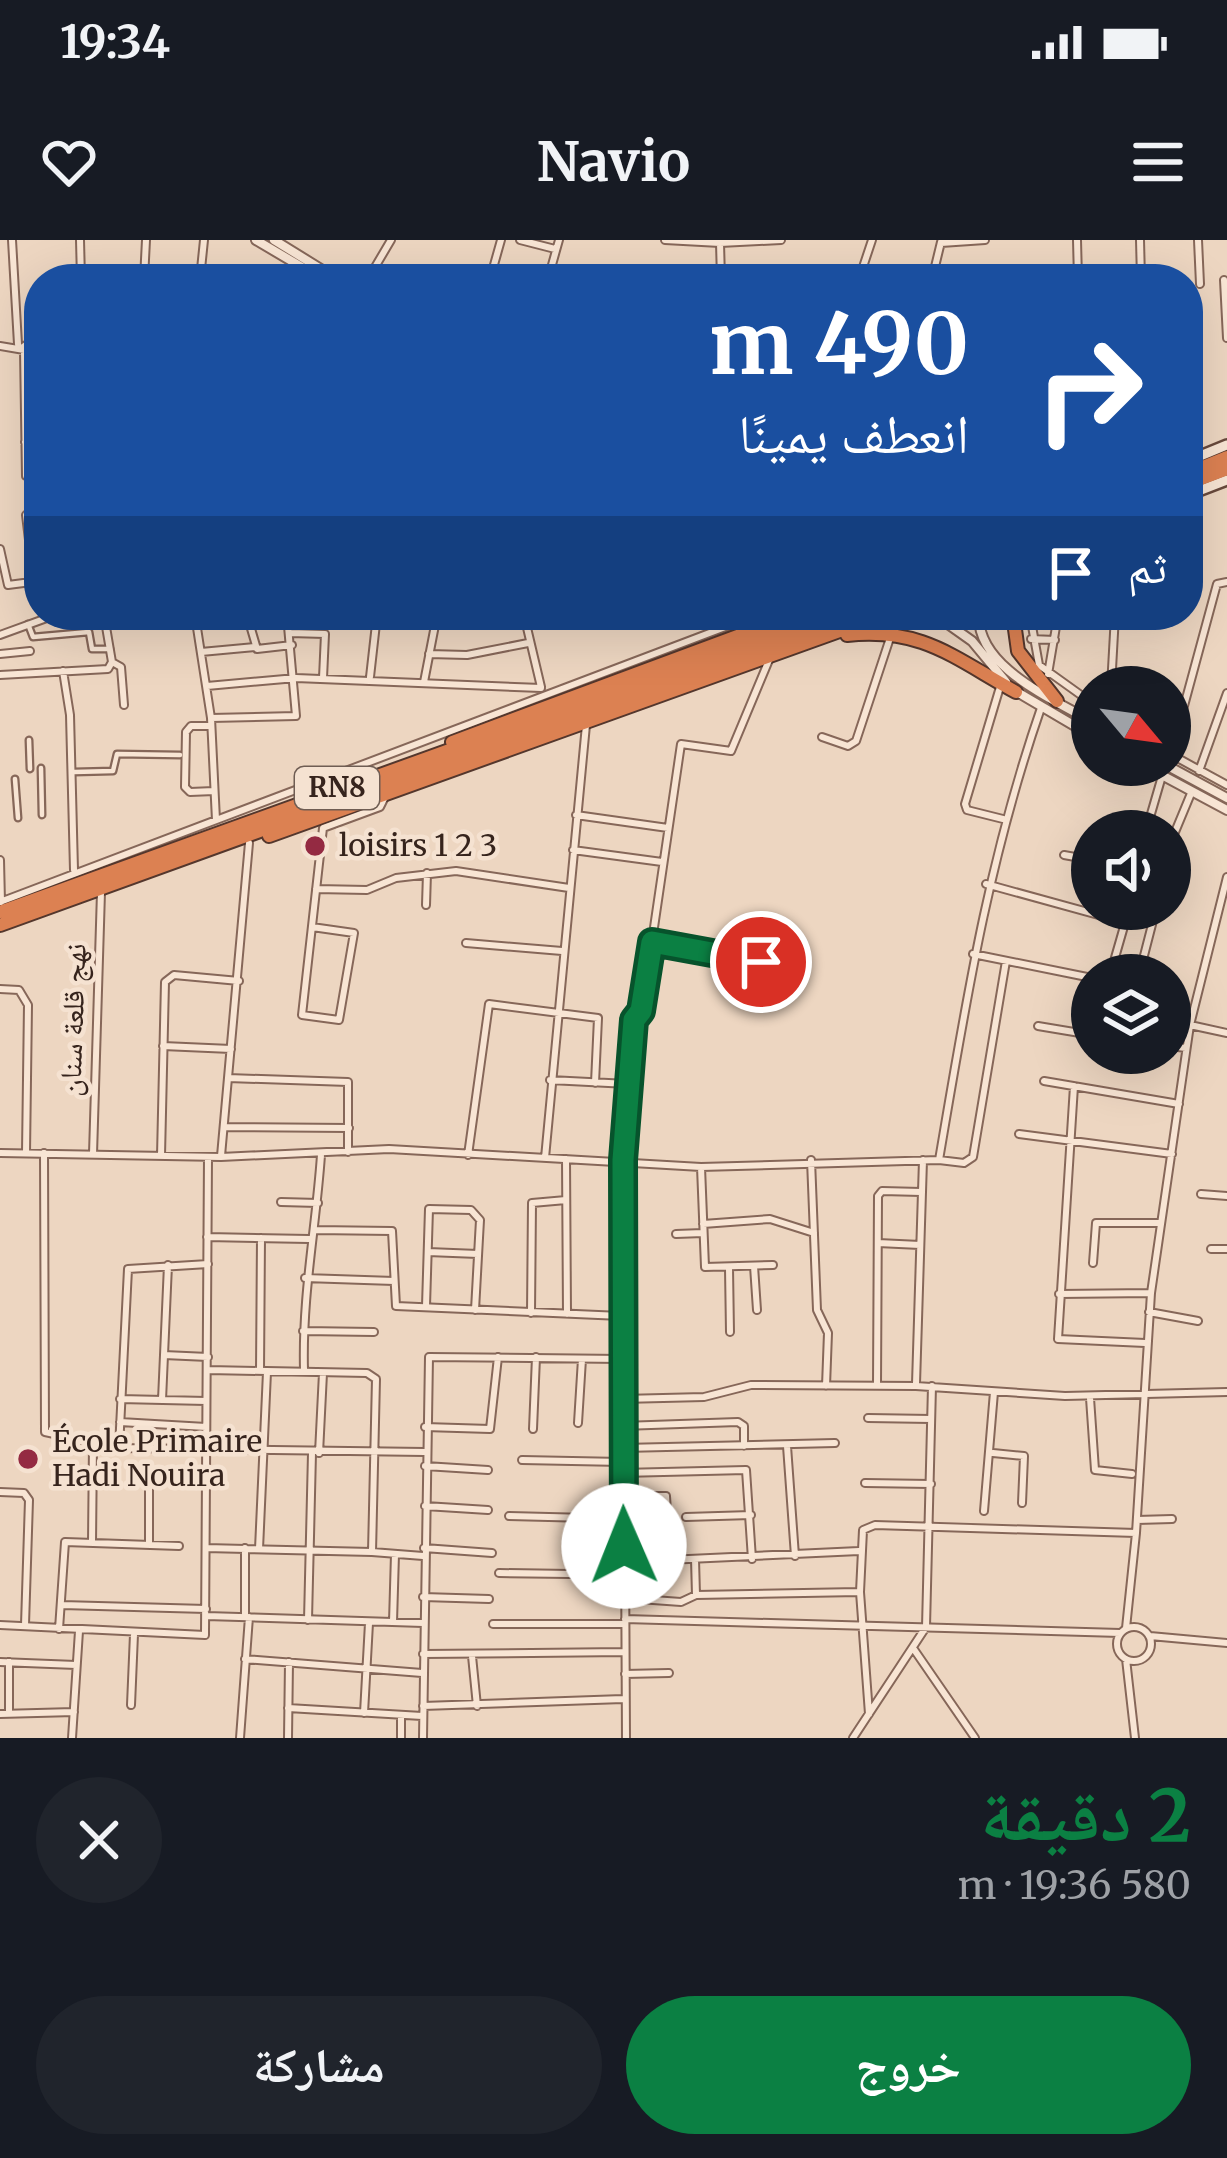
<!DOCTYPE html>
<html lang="ar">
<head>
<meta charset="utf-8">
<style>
  :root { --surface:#171b24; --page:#20242c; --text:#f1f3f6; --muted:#9ea1a6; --accent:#0b8043 }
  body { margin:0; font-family:Merriweather,"Noto Naskh Arabic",serif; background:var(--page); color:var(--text); direction:rtl; height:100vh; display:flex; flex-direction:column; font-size:45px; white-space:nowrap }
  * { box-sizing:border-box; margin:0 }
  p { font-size:39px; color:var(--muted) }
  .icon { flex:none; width:66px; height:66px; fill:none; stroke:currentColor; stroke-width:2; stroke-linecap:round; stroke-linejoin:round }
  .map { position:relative; height:1498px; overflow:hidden; direction:ltr }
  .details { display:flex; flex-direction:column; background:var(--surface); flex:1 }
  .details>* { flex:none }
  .hud { position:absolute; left:24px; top:24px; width:1179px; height:366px; border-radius:48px; box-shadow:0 12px 48px #0002; direction:rtl; background:#1a4fa0; color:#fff; overflow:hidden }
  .needle { width:78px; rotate:119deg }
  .buttons { position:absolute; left:1071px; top:426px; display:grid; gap:24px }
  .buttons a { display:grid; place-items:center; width:120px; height:120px; border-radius:50%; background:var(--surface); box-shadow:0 12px 48px #0002; font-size:60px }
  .pin { position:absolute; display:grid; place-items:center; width:102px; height:102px; color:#fff; margin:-51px; border:6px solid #fff; border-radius:50%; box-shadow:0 3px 12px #0007 }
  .me { position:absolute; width:132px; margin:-66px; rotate:359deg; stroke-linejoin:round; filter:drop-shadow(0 0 9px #0008) }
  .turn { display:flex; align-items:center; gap:42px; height:252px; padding:0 36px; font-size:54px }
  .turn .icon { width:156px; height:156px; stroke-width:2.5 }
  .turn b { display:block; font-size:84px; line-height:102px }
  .then { display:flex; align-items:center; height:114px; padding:0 36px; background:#0003; gap:24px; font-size:45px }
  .round { display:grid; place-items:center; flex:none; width:126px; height:126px; border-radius:63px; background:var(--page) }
  .overview { display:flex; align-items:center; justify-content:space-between; height:204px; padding:0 36px }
  h1 { font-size:72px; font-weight:700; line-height:90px; color:var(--accent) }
  .action { display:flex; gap:24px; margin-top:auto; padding:24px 36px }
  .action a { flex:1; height:138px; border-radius:72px; background:var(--accent); color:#fff; font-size:48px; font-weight:700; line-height:138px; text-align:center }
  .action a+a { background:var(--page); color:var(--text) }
  .status { display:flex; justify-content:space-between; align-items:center; height:84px; padding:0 60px; background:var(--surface); direction:ltr }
  .status svg { height:33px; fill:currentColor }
  header { display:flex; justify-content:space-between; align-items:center; height:156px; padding:0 36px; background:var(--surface); font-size:54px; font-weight:700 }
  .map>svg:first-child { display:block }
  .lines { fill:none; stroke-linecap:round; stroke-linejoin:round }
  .pedestrian-casing { stroke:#866759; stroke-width:9 }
  .minor-casing { stroke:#866759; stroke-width:10 }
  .tertiary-casing { stroke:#866759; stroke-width:12 }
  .secondary-casing { stroke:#68493c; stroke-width:14 }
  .motorway-casing { stroke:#54372d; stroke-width:16 }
  .pedestrian { stroke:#f8e5d4; stroke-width:4.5 }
  .minor { stroke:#f8e5d4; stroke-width:6 }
  .tertiary { stroke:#f8e5d4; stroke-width:8 }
  .secondary { stroke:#f8e5d4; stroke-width:9 }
  .motorway { stroke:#dc8152; stroke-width:12 }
  .route-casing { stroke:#07532c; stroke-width:30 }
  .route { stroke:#0b8043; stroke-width:21 }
  .poi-dot { fill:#942a42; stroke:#f5e2d1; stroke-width:4.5 }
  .labels { text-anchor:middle; stroke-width:9; stroke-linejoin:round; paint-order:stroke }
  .shield { fill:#f5e2d1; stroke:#6f5d53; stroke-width:3 }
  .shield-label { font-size:27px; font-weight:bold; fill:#36241d }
  .poi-label { font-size:30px; fill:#36241d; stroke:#f5e2d1; text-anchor:start }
  .street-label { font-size:30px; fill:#36241d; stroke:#f5e2d1 }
</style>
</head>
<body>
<div class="status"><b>19:34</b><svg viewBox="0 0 49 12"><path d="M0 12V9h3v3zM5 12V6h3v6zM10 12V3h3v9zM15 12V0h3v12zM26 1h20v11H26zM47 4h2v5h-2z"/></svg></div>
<header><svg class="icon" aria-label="menu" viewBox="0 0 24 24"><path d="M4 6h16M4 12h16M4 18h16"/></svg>Navio<svg class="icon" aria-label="heart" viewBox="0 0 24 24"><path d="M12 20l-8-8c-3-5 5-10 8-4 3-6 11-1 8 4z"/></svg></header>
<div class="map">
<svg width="1227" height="1498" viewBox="0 0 1227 1498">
  <rect width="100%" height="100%" fill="#edd6c1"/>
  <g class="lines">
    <g class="pedestrian-casing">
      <path id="pedestrian" d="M28,384L33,397L89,392L92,409H110
        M29,500L30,529
        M41,528L42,575
        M74,532L113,531L117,514L180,515
        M15,539L18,578"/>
    </g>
    <g class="minor-casing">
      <path id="minor" d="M12,0L18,104
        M80,0L81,39
        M520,0L555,9
        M665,0L720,3
        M1077,0L1078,39
        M1140,0L1141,39
        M1198,0L1200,44
        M941,3L985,0
        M144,39L146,0
        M200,39L204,0
        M290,39L292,22
        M368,39L391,0
        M490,39L501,0
        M548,39L559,0
        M721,39L720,3L781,0
        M859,39L872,0
        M932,39L941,2
        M1224,40L1227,98
        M0,106L24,110L26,236L39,240
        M23,107L39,96
        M1188,135H1192
        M1188,164H1191
        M25,202H39
        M26,275L34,342
        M0,309L8,345L39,341
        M195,375L211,478L216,580
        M247,375L257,409L292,405
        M524,375L541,447
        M666,375L720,389
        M1030,375L1039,425L1092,463
        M290,393L325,394L323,438
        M0,395L55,375
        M1031,399L1055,400
        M201,412L255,407
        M0,414L30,411
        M429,414L467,415L528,403
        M112,422L121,427L124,465
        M63,431L70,475L74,630
        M1048,434L1058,375
        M0,435L108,429L112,422L104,375
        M370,437L377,375
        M424,442L437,375
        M207,446L296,438L541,448
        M1000,447L965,564L967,570L1003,579
        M1111,447L1115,375
        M211,478L296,476L287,375
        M211,486H191L186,492L185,547L190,552L214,551
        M822,497L848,506L856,501L891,395
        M1171,514L1217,344L1227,342
        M1172,515L1227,545
        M1199,531L1227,453
        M576,575L668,588
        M1146,591L1162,536
        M1170,604L1192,551
        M573,610L662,622
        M1064,615L1092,620
        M0,620L1,662
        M986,644L1124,682
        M316,649L367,650L396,638L456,631L569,648
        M0,662L757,375
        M426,665L427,633
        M312,687L354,693L339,780L302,775L323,588L380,567L385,557
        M652,702L761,722
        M466,703L562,711
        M973,714L1092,738
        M1110,735L1129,669
        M1139,735L1156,669
        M0,749L19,750L28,765L26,913
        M1190,785L1227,793
        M1038,786L1092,795
        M163,806L231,809
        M1170,806L1186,808
        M228,838L348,842V912
        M550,840L628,844
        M1044,841L1179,864
        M1074,846L1058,1099L1145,1103
        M224,887L349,888
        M1019,894L1172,914
        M0,913L221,917L389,909L701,927L939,920C966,762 988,621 1041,468
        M44,913L45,1192L119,1208L425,1212
        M93,914L101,652
        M468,915L489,764L598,778L595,843
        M161,916L165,742L174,735L239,741
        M221,916L249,603
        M545,918L586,485
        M566,919L567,1074
        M811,920L817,1070L828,1093L826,1146
        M939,920L964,923L973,917L1006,721
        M701,927L705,1027L773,1025
        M1201,954L1227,956
        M281,962L318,963
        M703,984L770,979L814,993
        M315,990L392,991L396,1066L621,1076
        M676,994L703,993
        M207,997L309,999
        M878,1003L920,1005
        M1211,1009H1227
        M428,1012L478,1014
        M1093,1023L1096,983H1161
        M754,1026L757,1070
        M729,1028L730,1092
        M305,1038L394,1041
        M1059,1054L1151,1053
        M426,1066L429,969L471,970L480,980L475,1070
        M1149,1072L1198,1081
        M531,1073L532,963L566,960
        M303,1091L374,1092
        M164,1115L208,1117
        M304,1130C302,1055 316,988 321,915
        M260,1131L261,998
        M916,1144L923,920
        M877,1145L878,956L882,951L921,952
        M1090,1158L1095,1230L1132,1234
        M120,1159L206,1161
        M622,1159L704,1157L751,1145L916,1146L1065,1156L1227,1152
        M162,1160L168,1025
        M868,1178L931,1179
        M120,1182L206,1187
        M578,1183L582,1119
        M622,1186L738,1182L744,1186V1206
        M425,1187L490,1189L498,1117
        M533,1189L536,1117
        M787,1206L795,1316
        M119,1208L128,1029L208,1024
        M623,1208L835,1203
        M319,1213L323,1133
        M993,1213L1024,1216L1022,1263
        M522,1220L622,1222
        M425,1226L488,1230
        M622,1233L746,1230L752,1319
        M865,1243L931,1244
        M0,1252L24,1253L29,1260L25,1385
        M622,1256H666L670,1320
        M425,1266L488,1270
        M984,1271L994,1152
        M509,1276L668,1280
        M686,1277L751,1275
        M1137,1280L1172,1279
        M92,1303L93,1204
        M149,1305V1231
        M624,1306L668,1304
        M206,1308L372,1312L376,1139L367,1133L208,1130
        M245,1308V1377
        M424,1308L492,1313
        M259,1309L267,1132
        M372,1312L423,1316
        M695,1319L696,1355
        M624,1322L859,1311
        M499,1333L571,1334L575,1279
        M423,1357L489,1359
        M625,1358L681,1362L696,1355L859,1352
        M62,1365L206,1369
        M206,1376L423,1383
        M625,1379L1120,1393
        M308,1380L312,1213
        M393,1382L395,1314
        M493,1384H625
        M0,1385L205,1395L208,917
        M1117 1404a17 17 0 1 1 34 0a17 17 0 1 1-34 0Z
        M1126,1388L1136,1293
        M59,1389L65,1302L179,1306
        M1150,1396L1227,1403
        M913,1408L975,1498
        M423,1414L625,1412
        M472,1416L477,1466
        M245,1419L422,1433
        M1126,1419L1135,1498
        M0,1422L76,1425
        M9,1422V1473
        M625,1434L669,1433
        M131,1465L134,1394
        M423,1466L623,1459
        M288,1468L422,1476
        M364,1473L369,1383
        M0,1474L74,1472
        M869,1474L860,1352L863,1290L875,1285L1136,1293L1151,1053L1190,785L1227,637
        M72,1498L79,1391
        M240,1498L249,1377
        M288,1498L289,1422
        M401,1498V1475
        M423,1498L429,1117L622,1119
        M626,1498L623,920L634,785L642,769L681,504L731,511L769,420
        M853,1498L926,1387L932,1146"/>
    </g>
    <g class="tertiary-casing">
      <path id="tertiary" d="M256,0L322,39
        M274,0L337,39
        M912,375L937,384L971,375
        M979,375C977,428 1054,459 1092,482
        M948,384L972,401L1006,442
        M1017,452L1092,496
        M1143,525L1227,570
        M1166,525L1227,558"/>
    </g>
    <g class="secondary-casing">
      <path id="secondary" d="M1188,221L1227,205
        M1188,255L1227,240"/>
    </g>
    <g class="motorway-casing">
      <path id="motorway" d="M1188,233L1227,217
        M1188,244L1227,229
        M1013,375L1018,411L1057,461
        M847,395C922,387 954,418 1016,452
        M452,502L794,375
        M269,596L884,375
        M0,672L824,375
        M0,685L857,375"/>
    </g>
    <use href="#pedestrian" class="pedestrian"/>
    <use href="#minor" class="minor"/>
    <use href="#tertiary" class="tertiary"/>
    <use href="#secondary" class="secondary"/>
    <use href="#motorway" class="motorway"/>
  </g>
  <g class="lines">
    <g class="route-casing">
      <path id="route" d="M624,1306L623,920L634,780L641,771L652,702L761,722"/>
    </g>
    <use href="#route" class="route"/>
  </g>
  <g class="poi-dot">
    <circle cx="315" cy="606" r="12"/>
    <circle cx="28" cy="1219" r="12"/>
  </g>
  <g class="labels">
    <rect class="shield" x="295" y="527" width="84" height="42" rx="9"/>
    <g class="shield-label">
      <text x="337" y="557">RN8</text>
    </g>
    <g class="poi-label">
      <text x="339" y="616">loisirs 1 2 3</text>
      <text x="52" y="1212">École Primaire<tspan x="52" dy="34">Hadi Nouira</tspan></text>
    </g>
    <g class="street-label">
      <text transform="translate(73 780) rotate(-88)" y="10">نهج قلعة سنان</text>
    </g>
  </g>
</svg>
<div class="buttons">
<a><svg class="needle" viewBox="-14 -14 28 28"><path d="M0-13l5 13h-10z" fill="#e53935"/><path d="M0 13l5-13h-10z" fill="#9ea1a6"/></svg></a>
<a><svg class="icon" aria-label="sound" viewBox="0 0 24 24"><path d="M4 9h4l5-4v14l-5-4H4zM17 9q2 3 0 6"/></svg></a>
<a><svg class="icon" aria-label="layers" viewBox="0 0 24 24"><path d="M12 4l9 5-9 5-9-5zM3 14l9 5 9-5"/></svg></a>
</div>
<div class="pin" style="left:761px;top:722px;background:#d93025"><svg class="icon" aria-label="arrive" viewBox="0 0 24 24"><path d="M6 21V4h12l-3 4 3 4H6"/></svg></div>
<svg class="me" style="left:624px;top:1306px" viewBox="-20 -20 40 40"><circle r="19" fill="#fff"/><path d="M0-13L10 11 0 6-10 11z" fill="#0b8043"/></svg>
<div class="hud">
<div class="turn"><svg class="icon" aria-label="right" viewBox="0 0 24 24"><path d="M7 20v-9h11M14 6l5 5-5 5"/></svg><div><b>490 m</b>انعطف يمينًا</div></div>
<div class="then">ثم<svg class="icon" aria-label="arrive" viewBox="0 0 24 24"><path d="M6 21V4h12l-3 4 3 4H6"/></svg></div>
</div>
</div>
<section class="details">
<div class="overview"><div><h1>2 دقيقة</h1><p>580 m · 19:36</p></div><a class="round"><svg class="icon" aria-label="close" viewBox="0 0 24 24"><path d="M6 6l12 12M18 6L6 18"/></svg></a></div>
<div class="action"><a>خروج</a><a>مشاركة</a></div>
</section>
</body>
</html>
